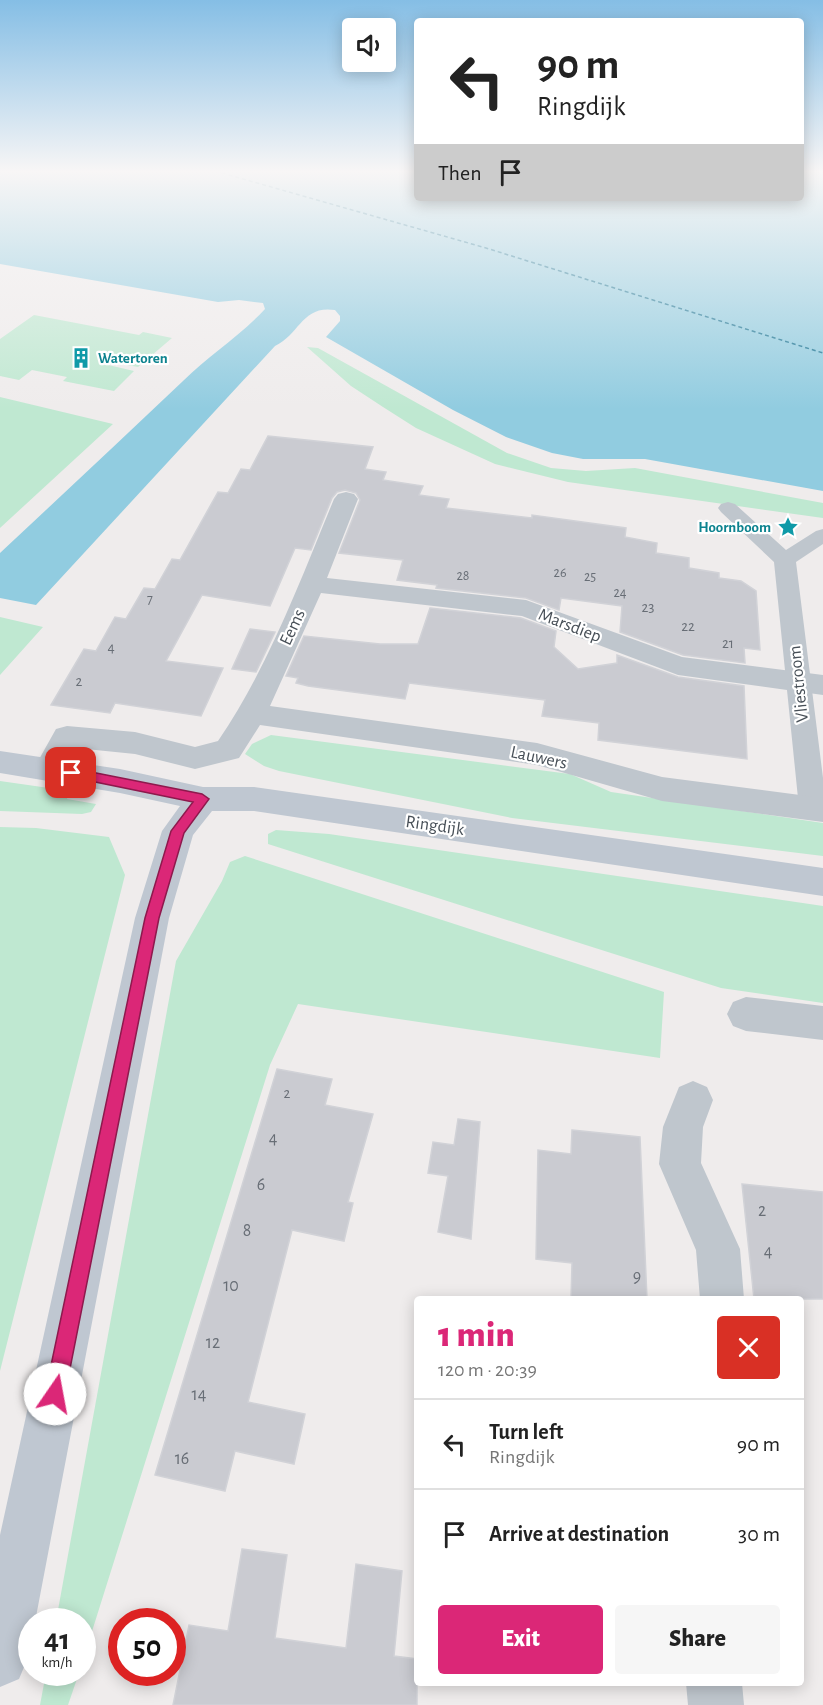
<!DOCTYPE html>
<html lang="en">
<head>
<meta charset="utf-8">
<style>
  :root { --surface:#fff; --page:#f6f6f6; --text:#222; --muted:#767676; --line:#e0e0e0; --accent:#db2777 }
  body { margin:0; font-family:"Alegreya Sans",sans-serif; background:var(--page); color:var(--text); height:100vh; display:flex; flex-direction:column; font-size:22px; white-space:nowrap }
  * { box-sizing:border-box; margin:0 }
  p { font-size:20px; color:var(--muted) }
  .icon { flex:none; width:33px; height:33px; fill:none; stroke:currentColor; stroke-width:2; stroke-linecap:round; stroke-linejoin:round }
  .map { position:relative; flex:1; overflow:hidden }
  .side { position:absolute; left:414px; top:1296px; width:390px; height:390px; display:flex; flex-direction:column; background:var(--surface); border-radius:6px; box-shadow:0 3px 15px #0003 }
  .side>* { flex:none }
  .top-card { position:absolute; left:414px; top:18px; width:390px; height:183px; border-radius:6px; box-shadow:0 3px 15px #0003; background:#fff; color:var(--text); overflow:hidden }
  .tools { position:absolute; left:342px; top:18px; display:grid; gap:12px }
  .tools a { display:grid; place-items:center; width:54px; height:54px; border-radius:6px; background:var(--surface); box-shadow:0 3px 15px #0003; font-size:30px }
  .speed { position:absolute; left:18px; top:1608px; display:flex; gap:12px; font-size:30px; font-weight:700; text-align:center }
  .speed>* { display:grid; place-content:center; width:78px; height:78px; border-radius:50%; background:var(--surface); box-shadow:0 3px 15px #0003; line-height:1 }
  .speed small { font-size:15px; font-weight:400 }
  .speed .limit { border:9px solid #d22; background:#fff; color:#111 }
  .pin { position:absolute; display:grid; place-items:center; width:51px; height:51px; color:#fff; margin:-26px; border-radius:12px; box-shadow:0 3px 9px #0006 }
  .me { position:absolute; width:66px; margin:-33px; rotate:12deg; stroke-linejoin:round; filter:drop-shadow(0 0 4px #0008) }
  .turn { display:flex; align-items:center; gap:21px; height:126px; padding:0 24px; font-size:27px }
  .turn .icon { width:78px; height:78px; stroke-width:2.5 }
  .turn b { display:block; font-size:42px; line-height:51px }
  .then { display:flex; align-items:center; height:57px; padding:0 24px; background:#0003; gap:12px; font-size:22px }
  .round { display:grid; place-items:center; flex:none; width:63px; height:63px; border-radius:6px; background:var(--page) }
  .overview { display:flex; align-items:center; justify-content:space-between; height:102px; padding:0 24px }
  h1 { font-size:36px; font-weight:800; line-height:45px; color:var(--accent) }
  .primary-button { display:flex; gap:12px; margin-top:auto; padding:12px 24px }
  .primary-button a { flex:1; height:69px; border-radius:6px; background:var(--accent); color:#fff; font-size:24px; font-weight:800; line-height:69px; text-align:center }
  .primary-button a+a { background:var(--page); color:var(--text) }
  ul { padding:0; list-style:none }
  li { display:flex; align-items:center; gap:18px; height:90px; padding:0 24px; border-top:2px solid var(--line) }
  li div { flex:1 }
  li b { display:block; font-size:22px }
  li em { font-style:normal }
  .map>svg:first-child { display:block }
  .green { fill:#bfe8d1 }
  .water { fill:#91cce0 }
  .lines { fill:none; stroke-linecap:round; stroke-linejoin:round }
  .ferry { stroke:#1d7695; stroke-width:1.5; stroke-dasharray:4 3; stroke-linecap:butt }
  .building { fill:#cacbd1; stroke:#d1d2d7; stroke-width:1.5 }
  .pedestrian { fill:#bfc6cd; fill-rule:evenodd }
  .minor { fill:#bfc6cd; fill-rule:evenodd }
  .secondary { fill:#bfc7d1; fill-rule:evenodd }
  .route { fill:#db2777; stroke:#8e194d; stroke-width:1.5 }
  .labels { text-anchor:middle; stroke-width:4.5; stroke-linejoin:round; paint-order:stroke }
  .far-number-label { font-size:14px; fill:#686e76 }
  .far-culture-label { font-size:15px; font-weight:bold; fill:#0d838f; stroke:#fff; text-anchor:start }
  .number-label { font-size:15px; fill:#686e76 }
  .street-label { font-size:18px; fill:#474f57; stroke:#fff }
  .near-number-label { font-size:18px; fill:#686e76 }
</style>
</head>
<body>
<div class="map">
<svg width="823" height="1705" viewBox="0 0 823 1705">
  <rect width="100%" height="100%" fill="#efecec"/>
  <path class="green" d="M34,315L139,335L143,332L172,338L138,367L107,361L104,364L134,371L114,391L63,381L67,377L32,370L19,380L0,376V339Z
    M307,347L318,348L507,453L551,468L586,471L635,468L823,503V518L568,482L495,464L416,428L383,407L351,386Z
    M0,397L113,424L0,528Z
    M0,617L43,627L0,675Z
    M271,735L570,774L611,792L823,823V856L512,818L279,771L264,766L245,754L252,744Z
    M0,781L70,791L67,799L96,804L91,812L82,814L0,811Z
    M0,827L36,828L109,837L125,875L0,1371Z
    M276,830L329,834L823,906V1003L721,988L268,844V834Z
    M245,856L664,992L660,1058L298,1004L270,1065L83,1660L82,1622L56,1621L176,961L222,881L230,862Z
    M46,1673H79L68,1705H40Z"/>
  <path class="water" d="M0,171H417V198H801V171H823V491L645,459H583L552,453L506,437L453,410L326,337L340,321V316L335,310C302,305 300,334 275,346L36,605L0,598V553C61,496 122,439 183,381C209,355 240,336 265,309L263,303L239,300L218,302L0,264Z"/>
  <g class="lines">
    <path class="ferry" d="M215,171L486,248L823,353"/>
  </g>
  <path class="building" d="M268,436L373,447L365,469L386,472L383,480L423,486L419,495L449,499L446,508L532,518V515L626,528L625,537L657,543L656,553L689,558V568L719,573V578L741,581L756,591L760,650L744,648L745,663L683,655L620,632L622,606L561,598L559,610L526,598L436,588L437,585L397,580L403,560L339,553L360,500L356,493L345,490L337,492L332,498L311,550L295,548L270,606L202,595L166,661L223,668L201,716L115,703L110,713L51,705L84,649L96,651L115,617L126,619L144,588L155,589L172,559L180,560L218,492L228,493L241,469L250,470Z
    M430,608L521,618L556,631L554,647L578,669L617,663V655L678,677L744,686L747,759L598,740L599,723L542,716L545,700L409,683L405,699L308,686L296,683L298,678L286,676L304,636L380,644H418Z
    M250,629L275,632L256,672L232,669Z
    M277,1069L332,1079L325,1105L373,1114L348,1202L353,1203L344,1241L292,1230L248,1402L305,1414L294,1464L235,1451L225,1491L155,1475Z
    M458,1119L480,1122L471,1239L438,1232L448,1176L428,1173L433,1142L454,1145Z
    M572,1130L640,1137L647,1299H571L572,1263L536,1259L538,1150L571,1154Z
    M742,1184L823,1192V1299H754Z
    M242,1549L287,1555L275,1638L346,1648L356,1564L402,1571L394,1656L417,1659V1705H173L189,1625L228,1631Z"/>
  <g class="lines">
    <path class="pedestrian" d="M728,502L735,504L786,550L816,531L823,529V544L796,562L823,778V815L813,818L803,815L799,808L774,562L721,512L718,508L721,504Z"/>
    <path class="minor" d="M346,492L354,494L358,499L327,578L526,600L682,657L823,675V695L678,675L522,616L321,593L270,706L537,743L662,777L823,798V822L662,801L537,765L260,725L239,758L195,769L135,754L76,748L59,778L48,781L37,778L33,770L56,729L67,726L135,732L195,747L218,741C267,670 301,579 334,499L338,494Z
      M746,997L823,1006V1040L746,1031L733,1026L727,1014L733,1002Z
      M693,1081L707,1087L713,1100L703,1127L701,1163L740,1249L744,1299H700L696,1250L659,1164L663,1127L679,1087Z
      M686,1683H742L744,1705H688Z"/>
    <path class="secondary" d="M0,751L120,769L203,787H254L823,868V896L254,811H212L193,835L169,918L35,1622H32L27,1660L19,1679L0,1687V1535L135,918L162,831L180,806L120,793L0,773Z"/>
  </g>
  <linearGradient id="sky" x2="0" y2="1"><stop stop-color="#85bee5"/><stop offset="0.42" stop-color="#f8f6f6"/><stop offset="1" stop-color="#f8f6f6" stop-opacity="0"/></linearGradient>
  <rect width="823" height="409" fill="url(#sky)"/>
  <path class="route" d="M71,768L202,794L209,799L184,833L159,918L65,1394L62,1400L55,1403L48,1400L45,1394L145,918L171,831L193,802L66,776L64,773L66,769Z"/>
  <defs>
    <g id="building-bare" transform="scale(1.62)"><path d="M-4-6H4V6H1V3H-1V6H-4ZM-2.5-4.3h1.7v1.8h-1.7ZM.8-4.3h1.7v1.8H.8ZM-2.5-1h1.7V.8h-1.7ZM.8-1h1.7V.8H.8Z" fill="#0f9aa8" stroke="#fff" stroke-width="2.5" paint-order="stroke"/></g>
    <g id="sight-bare" transform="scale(1.62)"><path d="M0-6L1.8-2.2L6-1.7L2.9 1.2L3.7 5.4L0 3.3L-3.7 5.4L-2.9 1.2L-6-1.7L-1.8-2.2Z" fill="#0f9aa8" stroke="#fff" stroke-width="2.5" paint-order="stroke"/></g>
  </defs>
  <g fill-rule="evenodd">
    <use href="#building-bare" x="81" y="358"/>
    <use href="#sight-bare" x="788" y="527"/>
  </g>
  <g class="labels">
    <g class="far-number-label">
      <text x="560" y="577">26</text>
      <text x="463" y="580">28</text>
      <text x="590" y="581">25</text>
      <text x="620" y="597">24</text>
      <text x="150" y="603">7</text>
    </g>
    <g class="far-culture-label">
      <text x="98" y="363">Watertoren</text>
      <text x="771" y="532" text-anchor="end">Hoornboom</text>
    </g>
    <g class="number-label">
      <text x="648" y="612">23</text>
      <text x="688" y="631">22</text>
      <text x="728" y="648">21</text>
      <text x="111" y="652">4</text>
      <text x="79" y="686">2</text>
      <text x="287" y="1098">2</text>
    </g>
    <g class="street-label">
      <text transform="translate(570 625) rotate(21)" y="6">Marsdiep</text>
      <text transform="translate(292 627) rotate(-65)" y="6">Eems</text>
      <text transform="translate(798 684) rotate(-96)" y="6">Vliestroom</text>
      <text transform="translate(539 757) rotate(12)" y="6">Lauwers</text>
      <text transform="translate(435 825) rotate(8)" y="6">Ringdijk</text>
    </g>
    <g class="near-number-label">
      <text x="273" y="1144">4</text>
      <text x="261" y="1190">6</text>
      <text x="762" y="1216">2</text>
      <text x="247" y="1236">8</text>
      <text x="768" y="1257">4</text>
      <text x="637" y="1282">9</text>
      <text x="231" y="1291">10</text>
      <text x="213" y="1348">12</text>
      <text x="199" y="1400">14</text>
      <text x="182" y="1464">16</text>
    </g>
  </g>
</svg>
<div class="tools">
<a><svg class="icon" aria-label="sound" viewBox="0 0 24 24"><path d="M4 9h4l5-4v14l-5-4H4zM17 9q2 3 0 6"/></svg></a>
</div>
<div class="speed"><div>41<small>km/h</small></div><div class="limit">50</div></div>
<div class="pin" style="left:71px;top:773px;background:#d93025"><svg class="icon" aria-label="arrive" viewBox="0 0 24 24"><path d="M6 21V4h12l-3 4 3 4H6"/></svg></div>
<svg class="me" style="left:55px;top:1394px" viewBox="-20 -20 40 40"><circle r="19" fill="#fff"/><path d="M0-13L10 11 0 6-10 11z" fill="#db2777"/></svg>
<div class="top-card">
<div class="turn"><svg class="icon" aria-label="left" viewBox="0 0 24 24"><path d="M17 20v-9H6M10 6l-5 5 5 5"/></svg><div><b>90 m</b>Ringdijk</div></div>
<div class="then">Then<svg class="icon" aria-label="arrive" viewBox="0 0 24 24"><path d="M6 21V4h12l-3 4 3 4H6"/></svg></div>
</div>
<section class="side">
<div class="overview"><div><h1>1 min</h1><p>120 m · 20:39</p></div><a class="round" style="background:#d93025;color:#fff"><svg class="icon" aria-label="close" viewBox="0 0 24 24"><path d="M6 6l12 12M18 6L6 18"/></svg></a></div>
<ul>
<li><svg class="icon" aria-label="left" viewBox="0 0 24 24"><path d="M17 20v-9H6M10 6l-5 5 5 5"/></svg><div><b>Turn left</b><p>Ringdijk</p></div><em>90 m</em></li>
<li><svg class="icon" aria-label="arrive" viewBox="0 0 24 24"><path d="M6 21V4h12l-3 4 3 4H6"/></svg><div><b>Arrive at destination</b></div><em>30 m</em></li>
</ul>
<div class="primary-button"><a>Exit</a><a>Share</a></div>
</section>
</div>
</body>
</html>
